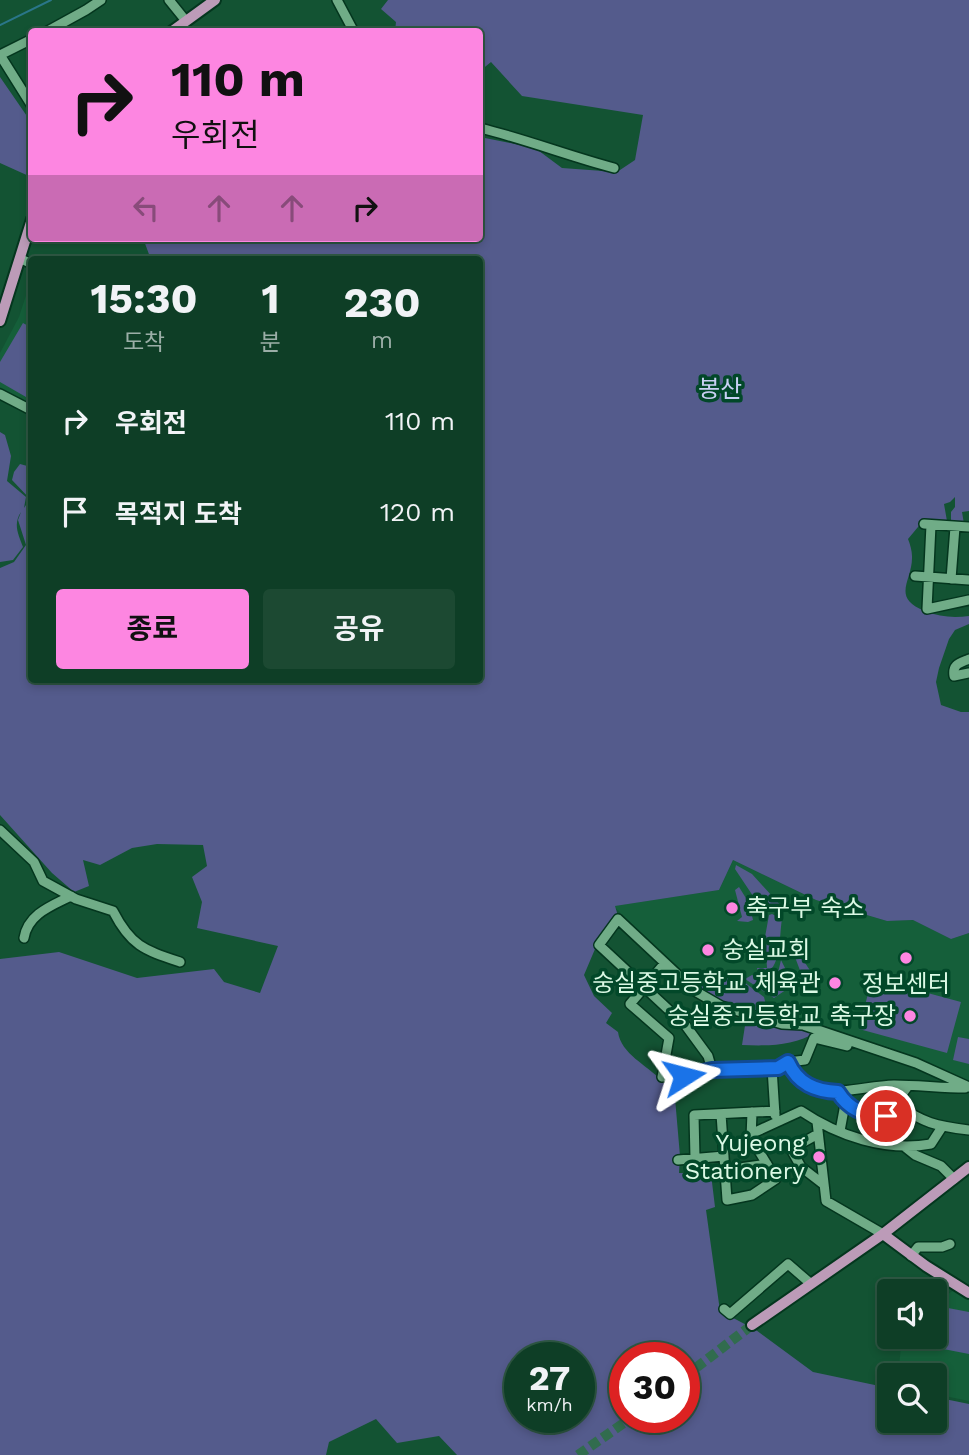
<!DOCTYPE html>
<html lang="ko">
<head>
<meta charset="utf-8">
<style>
  :root { --surface:#0e3e26; --page:#1c4932; --text:#f1f3f6; --muted:#9baea7; --line:#2e5743; --accent:#fd86e1 }
  body { margin:0; font-family:"Work Sans","Noto Sans KR",sans-serif; background:var(--page); color:var(--text); height:100vh; display:flex; flex-direction:column; font-size:26px; white-space:nowrap }
  * { box-sizing:border-box; margin:0 }
  p { font-size:23px; color:var(--muted) }
  .icon { flex:none; width:38px; height:38px; fill:none; stroke:currentColor; stroke-width:2; stroke-linecap:round; stroke-linejoin:round }
  .map { position:relative; flex:1; overflow:hidden }
  .sheet { position:absolute; left:28px; top:256px; width:455px; height:427px; display:flex; flex-direction:column; background:var(--surface); border-radius:7px; box-shadow:0 4px 10px #0003,0 0 0 2px var(--line) }
  .sheet>* { flex:none }
  .banner { position:absolute; left:28px; top:28px; width:455px; height:214px; border-radius:7px; box-shadow:0 4px 10px #0003,0 0 0 2px var(--line); background:#fd86e1; color:#111; overflow:hidden }
  .tools { position:absolute; left:877px; top:1279px; display:grid; gap:14px }
  .tools a { display:grid; place-items:center; width:70px; height:70px; border-radius:7px; background:var(--surface); box-shadow:0 4px 10px #0003,0 0 0 2px var(--line); font-size:35px }
  .speed { position:absolute; left:504px; top:1342px; display:flex; gap:14px; font-size:35px; font-weight:700; text-align:center }
  .speed>* { display:grid; place-content:center; width:91px; height:91px; border-radius:50%; background:var(--surface); box-shadow:0 4px 10px #0003,0 0 0 2px var(--line); line-height:1 }
  .speed small { font-size:18px; font-weight:400 }
  .speed .limit { border:10px solid #d22; background:#fff; color:#111 }
  .pin { position:absolute; display:grid; place-items:center; width:60px; height:60px; color:#fff; margin:-30px; border:4px solid #fff; border-radius:50%; box-shadow:0 2px 7px #0007 }
  .me { position:absolute; width:77px; margin:-38px; rotate:81deg; stroke-linejoin:round; filter:drop-shadow(0 0 5px #0008) }
  .turn { display:flex; align-items:center; gap:24px; height:147px; padding:0 28px; font-size:32px }
  .turn .icon { width:91px; height:91px; stroke-width:2.5 }
  .turn b { display:block; font-size:49px; line-height:60px }
  .lanes { display:flex; align-items:center; height:66px; padding:0 28px; background:#0003; justify-content:center; gap:35px; direction:ltr }
  .lanes .off { opacity:.35 }
  .eta { display:flex; justify-content:space-evenly; align-items:center; height:119px; text-align:center }
  .eta b { font-size:42px; font-weight:700; line-height:49px }
  .action { display:flex; gap:14px; margin-top:auto; padding:14px 28px }
  .action a { flex:1; height:80px; border-radius:7px; background:var(--accent); color:#111; font-size:28px; font-weight:700; line-height:80px; text-align:center }
  .action a+a { background:var(--page); color:var(--text) }
  ul { padding:0; list-style:none }
  li { display:flex; align-items:center; gap:21px; height:91px; padding:0 28px }
  li div { flex:1 }
  li b { display:block; font-size:26px }
  li em { font-style:normal }
  .map>svg:first-child { display:block }
  .built { fill:#155f3a }
  .green { fill:#545b8c; fill-rule:evenodd }
  .lines { fill:none; stroke-linecap:round; stroke-linejoin:round }
  .stream { stroke:#2a7689; stroke-width:2 }
  .major-tunnel { stroke:#316c4e; stroke-width:10; stroke-dasharray:10 5; stroke-linecap:butt }
  .minor-casing { stroke:#04361e; stroke-width:12 }
  .major-casing { stroke:#04361e; stroke-width:14 }
  .minor { stroke:#70ac87; stroke-width:9 }
  .major { stroke:#bc9bb8; stroke-width:10 }
  .route-casing { stroke:#114b97; stroke-width:18 }
  .route { stroke:#1a73e8; stroke-width:12 }
  .poi-dot { fill:#fd86e1; stroke:#024829; stroke-width:2.5 }
  .labels { text-anchor:middle; stroke-width:7; stroke-linejoin:round; paint-order:stroke }
  .park-label { font-size:24px; fill:#c9d0f4; stroke:#024829 }
  .poi-label { font-size:24px; fill:#dbf9e5; stroke:#024829; text-anchor:end }
</style>
</head>
<body>
<div class="map">
<svg width="969" height="1455" viewBox="0 0 969 1455">
  <rect width="100%" height="100%" fill="#135333"/>
  <path class="built" d="M31,285V405L0,387V353L19,317L29,286Z
    M733,860L816,900L887,921L913,920L951,939L969,933V1084L917,1057L810,1021L777,1019L738,1007L669,965L614,906L719,890Z
    M954,1290L969,1296V1401L935,1394L934,1376H898L902,1337H934L935,1303Z"/>
  <path class="green" d="M388,0H969V511L962,512L964,524L951,523V512L955,507V497L950,502L944,504L947,521H923L908,539C910,544 912,551 912,556C913,581 890,597 925,611C940,617 953,618 969,616V624L955,630L949,639L939,668L936,682L941,705L961,712H969V933L951,939L913,920L887,921L816,900L733,860L719,890L615,906L618,916L598,942L584,975L594,996L612,1013L606,1023L618,1032C621,1054 647,1065 661,1080L688,1078V1093L675,1098L680,1156L679,1173L711,1174L715,1207L706,1210L720,1311L756,1330L813,1372L889,1388V1421H934L935,1397L969,1404V1455H457L439,1436L397,1443L376,1419L329,1442L326,1455H0V959L59,952L137,978L214,969L224,982L260,993L278,946L197,928L202,902L192,877L207,866L203,845L157,844L132,848L100,865L83,860L89,886L74,892L52,873L0,815V568L14,562L26,545L18,520L21,512C13,524 18,534 23,547L13,560L0,562V432L5,435L11,456L7,481L26,497L24,508L30,499L12,480L14,472L20,464L31,467L32,679H480V259H147L150,257L143,238H480V137L535,148L562,168L617,172L635,160L643,115L522,96L491,62L480,71V32L395,31L396,22L381,9ZM520,1358H579V1418H520ZM625,1358H684V1418H625Z
    M0,77L31,122V177L0,163Z
    M23,323L32,328L31,387L26,397L0,382V362Z
    M736,865L752,874L783,908V914L773,909L766,912L763,921L755,899L735,869Z
    M739,887L749,903L753,920L748,922L737,921L742,917L735,890Z
    M772,914L782,919C779,935 782,976 759,974L757,968H767L765,937L769,915Z
    M794,946L811,972L808,992L792,949Z
    M781,960L788,974L790,987L774,998L745,979L752,975L767,982L777,977Z
    M676,970L740,979L764,997L767,1009L774,1020C733,1007 708,1001 676,970Z
    M872,978L961,1002L947,1053L859,1029Z
    M746,1019L787,1029H804L817,1032C793,1046 769,1046 742,1045Z
    M958,1037L969,1039V1064L953,1060Z
    M948,1308L969,1312V1354L933,1347L931,1342L926,1339L925,1337H934L935,1315Z"/>
  <g class="lines">
    <path class="stream" d="M0,25L51,0"/>
    <path class="major-tunnel" d="M684,1377L752,1325
      M578,1455L631,1418"/>
    <g class="minor-casing">
      <path id="minor" d="M169,0L186,21
        M337,0L354,32
        M46,32L86,10L101,0
        M32,39L0,55L32,106
        M480,128C525,139 569,156 614,168
        M21,259L32,264
        M0,394L31,410
        M924,524L969,527
        M931,525L927,609L969,600
        M915,576L969,580
        M951,579L955,527
        M969,659C960,663 952,664 954,676L969,673
        M0,830L34,862L43,881L76,899L113,911C131,946 144,950 180,962
        M24,938C28,914 51,906 71,896
        M665,963L630,1004L669,1038L662,1077L684,1076L712,1070L778,1068L788,1062L805,1060L814,1038L847,1046
        M788,1062C809,1108 855,1086 894,1085C918,1085 941,1088 965,1088
        M772,1068L775,1115
        M712,1070L708,1056L686,1026L599,945L618,919L695,991L721,1006L782,1024L803,1025L916,1063L969,1087
        M838,1092C849,1110 865,1116 886,1116L908,1086
        M896,1104C924,1123 935,1126 969,1130
        M721,1114L727,1200L752,1195L776,1179L751,1138L752,1112
        M817,1122L826,1201L883,1234
        M840,1131L845,1104
        M753,1133L801,1111C838,1136 886,1152 931,1144L942,1127
        M818,1134L791,1149L801,1167L823,1184
        M905,1147L915,1155L941,1166L954,1179
        M695,1158L694,1115L775,1111
        M678,1160L724,1156
        M725,1170L767,1164
        M911,1256L918,1247H942L950,1244
        M724,1309L730,1314L788,1264L810,1283"/>
    </g>
    <g class="major-casing">
      <path id="major" d="M171,32L215,0
        M0,321L32,219
        M883,1234L926,1266L969,1293
        M752,1325L883,1234L969,1167"/>
    </g>
    <use href="#minor" class="minor"/>
    <use href="#major" class="major"/>
  </g>
  <g class="lines">
    <g class="route-casing">
      <path id="route" d="M684,1076L712,1070L778,1068L788,1062C798,1084 815,1091 838,1092C849,1110 865,1116 886,1116"/>
    </g>
    <use href="#route" class="route"/>
  </g>
  <g class="poi-dot">
    <circle cx="732" cy="908" r="7"/>
    <circle cx="708" cy="950" r="7"/>
    <circle cx="906" cy="958" r="7"/>
    <circle cx="835" cy="983" r="7"/>
    <circle cx="910" cy="1016" r="7"/>
    <circle cx="819" cy="1157" r="7"/>
  </g>
  <g class="labels">
    <g class="park-label">
      <text x="720" y="397">봉산</text>
    </g>
    <g class="poi-label">
      <text x="746" y="916" text-anchor="start">축구부 숙소</text>
      <text x="722" y="958" text-anchor="start">숭실교회</text>
      <text x="821" y="991">숭실중고등학교 체육관</text>
      <text x="906" y="992" text-anchor="middle">정보센터</text>
      <text x="896" y="1024">숭실중고등학교 축구장</text>
      <text x="805" y="1151">Yujeong<tspan x="805" dy="28">Stationery</tspan></text>
    </g>
  </g>
</svg>
<div class="tools">
<a><svg class="icon" aria-label="sound" viewBox="0 0 24 24"><path d="M4 9h4l5-4v14l-5-4H4zM17 9q2 3 0 6"/></svg></a>
<a><svg class="icon" aria-label="search" viewBox="0 0 24 24"><circle cx="10" cy="10" r="6"/><path d="M15 15l6 6"/></svg></a>
</div>
<div class="speed"><div>27<small>km/h</small></div><div class="limit">30</div></div>
<div class="pin" style="left:886px;top:1116px;background:#d93025"><svg class="icon" aria-label="arrive" viewBox="0 0 24 24"><path d="M6 21V4h12l-3 4 3 4H6"/></svg></div>
<svg class="me" style="left:684px;top:1076px" viewBox="-20 -20 40 40"><path d="M0-17L14 15 0 8-14 15z" fill="#1a73e8" stroke="#fff" stroke-width="4"/></svg>
<div class="banner">
<div class="turn"><svg class="icon" aria-label="right" viewBox="0 0 24 24"><path d="M7 20v-9h11M14 6l5 5-5 5"/></svg><div><b>110 m</b>우회전</div></div>
<div class="lanes"><svg class="icon off" aria-label="left" viewBox="0 0 24 24"><path d="M17 20v-9H6M10 6l-5 5 5 5"/></svg><svg class="icon off" aria-label="ahead" viewBox="0 0 24 24"><path d="M12 20V5M6 11l6-6 6 6"/></svg><svg class="icon off" aria-label="ahead" viewBox="0 0 24 24"><path d="M12 20V5M6 11l6-6 6 6"/></svg><svg class="icon" aria-label="right" viewBox="0 0 24 24"><path d="M7 20v-9h11M14 6l5 5-5 5"/></svg></div>
</div>
<section class="sheet">
<div class="eta">
<div><b>15:30</b><p>도착</p></div>
<div><b>1</b><p>분</p></div>
<div><b>230</b><p>m</p></div>
</div>
<ul>
<li><svg class="icon" aria-label="right" viewBox="0 0 24 24"><path d="M7 20v-9h11M14 6l5 5-5 5"/></svg><div><b>우회전</b></div><em>110 m</em></li>
<li><svg class="icon" aria-label="arrive" viewBox="0 0 24 24"><path d="M6 21V4h12l-3 4 3 4H6"/></svg><div><b>목적지 도착</b></div><em>120 m</em></li>
</ul>
<div class="action"><a>종료</a><a>공유</a></div>
</section>
</div>
</body>
</html>
